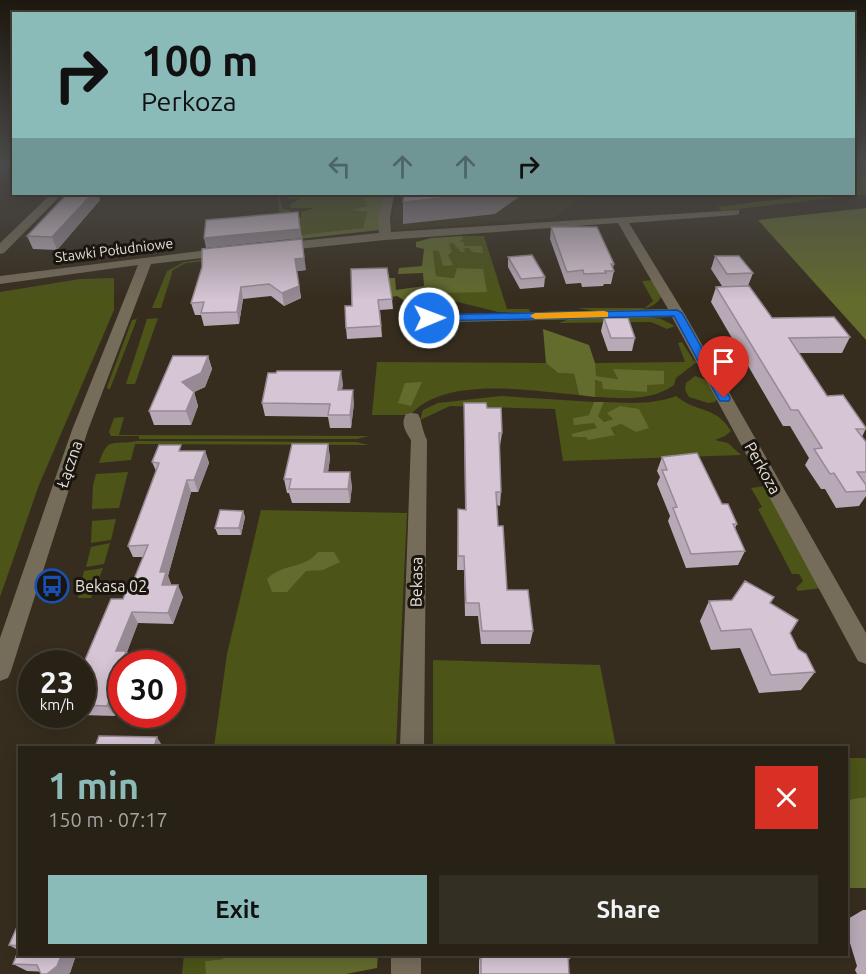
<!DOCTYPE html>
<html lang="en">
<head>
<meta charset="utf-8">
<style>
  :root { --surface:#282216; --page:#342f23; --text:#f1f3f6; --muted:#a5a4a1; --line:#443f35; --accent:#8bbbb9 }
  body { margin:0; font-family:Ubuntu,sans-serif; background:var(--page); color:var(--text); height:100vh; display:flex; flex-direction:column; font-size:22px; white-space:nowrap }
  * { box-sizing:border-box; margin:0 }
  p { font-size:20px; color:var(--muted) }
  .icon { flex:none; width:33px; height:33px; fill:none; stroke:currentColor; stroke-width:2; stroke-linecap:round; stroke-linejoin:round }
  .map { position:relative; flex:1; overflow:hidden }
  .panel { position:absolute; left:18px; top:746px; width:830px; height:210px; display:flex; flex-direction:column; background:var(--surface); border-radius:0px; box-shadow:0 3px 15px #0003,0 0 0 2px var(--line) }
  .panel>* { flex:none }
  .guide { position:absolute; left:12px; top:12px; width:843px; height:183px; border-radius:0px; box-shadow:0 3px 15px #0003,0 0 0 2px var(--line); background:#8bbbb9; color:#111; overflow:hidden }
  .speed { position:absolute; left:18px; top:650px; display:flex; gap:12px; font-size:30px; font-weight:700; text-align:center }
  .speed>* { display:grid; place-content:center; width:78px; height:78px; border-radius:50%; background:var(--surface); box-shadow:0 3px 15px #0003,0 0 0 2px var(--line); line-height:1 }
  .speed small { font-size:15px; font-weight:400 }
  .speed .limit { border:9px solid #d22; background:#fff; color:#111 }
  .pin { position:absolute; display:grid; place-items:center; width:51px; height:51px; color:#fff; margin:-62px -26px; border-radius:50% 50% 50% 0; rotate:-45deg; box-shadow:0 0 6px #0007 }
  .pin .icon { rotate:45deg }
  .me { position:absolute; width:66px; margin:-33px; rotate:89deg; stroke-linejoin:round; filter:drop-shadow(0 0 4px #0008) }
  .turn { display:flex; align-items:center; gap:21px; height:126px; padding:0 30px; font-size:27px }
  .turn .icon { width:78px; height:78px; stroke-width:2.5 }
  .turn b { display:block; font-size:42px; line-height:51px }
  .lanes { display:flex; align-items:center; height:57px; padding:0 30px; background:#0003; justify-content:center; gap:30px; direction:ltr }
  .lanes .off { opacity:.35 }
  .round { display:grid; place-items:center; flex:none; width:63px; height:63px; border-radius:0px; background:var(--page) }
  .headline { display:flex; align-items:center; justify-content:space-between; height:102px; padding:0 30px }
  h1 { font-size:36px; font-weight:700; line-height:45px; color:var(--accent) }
  .button { display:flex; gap:12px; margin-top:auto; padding:12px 30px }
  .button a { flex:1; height:69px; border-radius:0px; background:var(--accent); color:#111; font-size:24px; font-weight:700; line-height:69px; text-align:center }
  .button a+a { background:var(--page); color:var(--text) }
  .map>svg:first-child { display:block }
  .built { fill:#41351f }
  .green { fill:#4d5418 }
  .forest { fill:#636b2d }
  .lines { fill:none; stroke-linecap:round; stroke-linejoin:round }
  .street { fill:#766c5a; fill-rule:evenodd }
  .wall { fill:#b8a9b6 }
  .shaded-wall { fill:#968a94 }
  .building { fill:#d6c5d4; stroke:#968a94; stroke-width:1.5 }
  .route { fill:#1a73e8; stroke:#114b97; stroke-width:1.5 }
  .slow { fill:#f59e0b }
  .labels { text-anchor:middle; stroke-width:6; stroke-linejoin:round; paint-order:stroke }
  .far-street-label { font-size:14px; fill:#e5dfd5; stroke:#1a160f }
  .street-label { font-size:16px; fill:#e5dfd5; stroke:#1a160f }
  .poi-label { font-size:16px; fill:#e5dfd5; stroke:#1a160f; text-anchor:start }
</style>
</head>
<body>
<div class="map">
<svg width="866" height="974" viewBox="0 0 866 974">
  <rect width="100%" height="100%" fill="#362d1e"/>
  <path class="built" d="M446,194H584L554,218L396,230L390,228L394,208L398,205Z"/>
  <path class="green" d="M854,174L866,176V194L722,211L718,207L804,196L800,194H854Z
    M278,194L283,209L290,210L291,214L301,218V212L315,208H291L290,205L300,198L289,199L287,194H321L323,197L361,194L369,206L354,210L367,212L363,228L289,236L281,240Z
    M462,236H484L507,309H529L530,312H498L438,297L432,303L423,302L424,297L439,293L455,278L436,276L433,250H439L452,265L448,255V244L453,243L462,249L469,248L482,253L456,242L463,239Z
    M204,259V261L186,263L173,270L161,308H152L167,271L184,262Z
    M114,278V310L39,485L0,597V292L80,279Z
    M655,280L661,297C651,318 597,312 577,308H645L653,301L642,281Z
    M646,317L661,319L675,326L667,329L651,322L559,323L569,319Z
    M158,318L135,384H126L147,319Z
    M137,319L110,389H108L107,387L132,320Z
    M682,342L694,361H698L676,378L674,385C650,402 623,398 595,397V380L647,392V385L613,369L619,379L595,376V363L685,362L678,343Z
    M377,362L546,363L558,373L574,374L579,395C530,391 446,375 410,415H372Z
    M695,376L706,380L718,397L715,402L708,403L689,397L685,390L686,383Z
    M501,396L594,402L590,415L573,418L594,423L598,428L574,437L615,434L611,428L621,424L636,432L613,419L604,422L597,416L604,402C629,403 652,405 676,396C698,414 715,405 731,431L725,436L715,440L728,443L741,455L563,461L555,409L450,406L420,420L423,410L438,403Z
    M124,417L119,435L369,436L357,439H139V436H111L109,432L114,418Z
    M137,441L356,442L369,445L135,444L131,460L99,463C108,435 113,446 137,441Z
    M128,472L119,508L92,509L93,485L96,474Z
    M766,486L821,588L798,591L796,588L803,581L799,574H792L758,509L762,507L751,488Z
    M261,510L407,513L396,747H214L227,654Z
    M116,519L111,540L91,543L92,521Z
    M110,543L104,564L86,567L91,547Z
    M103,568L91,598H78L84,571Z
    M433,660L600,665L616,747H433Z
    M846,758H866V797L846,800Z
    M184,954H224L223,959L206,961V974H182Z"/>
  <path class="forest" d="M361,194H385L379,230L290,240L289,236L363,228L367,212L351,210L368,206Z
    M866,208V340L758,220Z
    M462,236L463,239L459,242H463L465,246H482L483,253L472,252L469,248L463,249L466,252H461L453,243L449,244L452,252L448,255L453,265L443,266L439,251L433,250L436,276L454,278L457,268L483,269L487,292L439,293L424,297L423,302L408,303L397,296L385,298L384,278H395L396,290L424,286L423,273L398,274L399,268L422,266L424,249L416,247V242L431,238Z
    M543,329L589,345L595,363L596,376L618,379L613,369L664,371V384L647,385V392L603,389L602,382L595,380V397L579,395L574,374L558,373L546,363Z
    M422,382L411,406L398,403L405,383Z
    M594,402H604L598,416L604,422L613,419L607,413L620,406L639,409L649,428L636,432L621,424L611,428L615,435L588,440L586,437H573L571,434L597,428L594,423L574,425L573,418L589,415Z
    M318,552H334L340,562L323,570L306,571L287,592H272L267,579C285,562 303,570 318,552Z
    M866,797V888H846V800Z
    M224,954H378L377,968L346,974H206L205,961L223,959Z"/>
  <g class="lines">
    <path class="street" d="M51,194H62L4,253L0,254V243Z
      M384,194H394L390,218L391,232L739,210V214L735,215L629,223L684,313L866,633V664L858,661L672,317L407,323L400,319L407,315L668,309L618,223L385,240L279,251L273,247L279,243L379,233L378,218Z
      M224,248L230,252L228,255L151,264L88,430L11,671L8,678L0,681V638L72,430L138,265L0,284V276Z
      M412,413L418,414C422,421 422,430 427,440L424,747H400L411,440C406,432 400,424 406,414Z
      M391,954H421V974H391Z"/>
  </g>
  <path class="wall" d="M67,194H98L100,200L57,250L33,249L27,236Z
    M551,227L614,264L613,268L614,271L611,284H604L603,286L582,287L581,283L566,284L550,239Z
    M715,256L753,273L748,286L772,318L850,337L842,353H799L827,396L866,428L862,437L866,442V496L859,506L836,508L825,489H821L805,465L809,458L790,426H783L711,302L716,287L722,286L711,269Z
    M508,257L545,277L544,287L520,289L508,267Z
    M202,267L306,270L297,271L301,298L284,306L271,296L243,299L239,324L204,326L201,315H195L191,303Z
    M351,269L392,299L393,309L380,310L382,337L347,339L346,328L352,306Z
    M604,318L635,338L632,351H608L601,331Z
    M208,356L212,369L205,387L194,392L198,406L191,425H154L149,411Z
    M343,384L342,390L354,403L351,428H330L328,417L265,416L262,403Z
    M464,403L487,408L502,433L500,446H499L501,492L500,506L497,505L498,526L507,590L533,631L530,644H481L478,616H465L464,570H457L458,509L465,510Z
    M328,444L330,458L328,472L352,486L350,503H292L289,493H287L284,479Z
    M183,451H205L209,463L198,492H191L168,576L171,584V585L183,597L173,624L138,623L127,652L133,663H122L116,711L115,716L81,715L80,714H82V667L132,584L144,557H133L128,546L156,471L152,462Z
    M662,457L722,504L737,524L735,528L745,551L738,565L686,568L668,521L670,516L657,484L660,477L657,471Z
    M243,511L245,517L241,535H218L215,528Z
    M709,601L770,603L790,633L798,649L815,672L801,690L759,693L740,648L711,650L700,621Z
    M863,910H866V974H857L855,970L857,966L846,930V920Z
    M20,920V954H86V955H76L70,973L27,971L13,964L18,950L9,945Z
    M480,954H572L573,955L568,961L569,974H479V961Z"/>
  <path class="shaded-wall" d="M92,194H98L100,200L57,250L52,237Z
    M481,194H523L495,214L403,224V202Z
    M298,212L302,238L206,248L204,238Z
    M302,239L306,270L296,271L295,259Z
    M299,286L301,298L284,306L282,293Z
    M241,287L243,299L239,324L237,312Z
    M208,356L212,369L205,387L194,392L198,406L191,425L186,411L182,382Z
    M341,371L343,384L339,403L338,390Z
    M353,390L354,403L351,428L350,415Z
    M328,444L330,458L326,486L324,472Z
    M205,451L209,463L198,492L194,480Z
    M350,472L352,486L350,503L348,489Z
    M187,480L191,492L168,576L171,584L167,596L162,585L160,572Z
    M243,511L245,517L241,535L239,528Z
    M178,585L183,597L173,624L168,613Z
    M132,612L138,623L127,652L133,662L122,663L116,651Z
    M122,696V709L116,711L115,716L107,706L109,700Z
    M157,737L163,747H154Z
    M62,954L76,955L70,973L69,974H47Z"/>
  <path class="building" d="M67,194H92L52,237L27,236Z
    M404,194H481L403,202Z
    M298,212L300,229L204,238L206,220Z
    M551,227H597L614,264H611L614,271H605L606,273L584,274L583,270L567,272Z
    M302,239L304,258L295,259L299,286L282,293L269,284L241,287L237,312L201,313L204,302L191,303L202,267V249Z
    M532,255L545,277L521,279L508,257Z
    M715,256H739L753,273L727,274Z
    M387,268L392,299L378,300L381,326L346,328L345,306H352L351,269Z
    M749,286L772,318L834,317L850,337L789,338L827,396L843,395L866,428V429H856L866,442V472H857L866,485V491L846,492L834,473L830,474L814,449L822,448L798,410H791L716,287Z
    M604,318H628L635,338H611Z
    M173,356H208L201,373L182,382L194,392L186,411H149Z
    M277,371H341L338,390H353L350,415H328L330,404L262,403L268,373H276Z
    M464,403H486L487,408H501L502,433H499L501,492H496L498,526H503L507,590H528L533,631H482L479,603H466L464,556H458V509L466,510Z
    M292,444H328L324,472H350L348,489H289L291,479H284Z
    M159,445H181L179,451H205L194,480H187L160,572H166L162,585H178L168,613L132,612L116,651H126L122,663V696L109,700L107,706L82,705V678L84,674H82V667L111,599H123L129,584H132L148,545L128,546L159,463L152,462Z
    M697,453L722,504H728L737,524H733L745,551L691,554L673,508L677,507L662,470H667L662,457Z
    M220,510L243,511L239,528H215Z
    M745,581L774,597L770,603L798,620L790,633L798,649L806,654L815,672L771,675L751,629L721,631L709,601L732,600Z
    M99,736L157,737L154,747H95Z
    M20,920V946L9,945Z
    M20,947V954H62L57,966L47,974H41L37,965L13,964Z
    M481,954H572L573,955L568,954L569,974H481Z"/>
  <linearGradient id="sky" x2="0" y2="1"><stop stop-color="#1e1910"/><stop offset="0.55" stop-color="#4c4c4c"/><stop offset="1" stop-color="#4c4c4c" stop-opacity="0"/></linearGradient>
  <rect width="866" height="300" fill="url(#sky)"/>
  <path class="route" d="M677,310L682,313L730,398L729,401H720L718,398L674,316L429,321L424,318L429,315Z"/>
  <path class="slow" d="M604,311L608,312V317L535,319L530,316L535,313Z"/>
  <defs>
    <g id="bus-ring" transform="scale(1.725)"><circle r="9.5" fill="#1a160f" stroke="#1a4fb4" stroke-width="1.5"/><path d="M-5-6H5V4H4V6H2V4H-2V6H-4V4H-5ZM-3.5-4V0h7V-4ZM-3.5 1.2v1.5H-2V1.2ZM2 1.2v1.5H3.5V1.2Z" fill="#1a4fb4"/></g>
  </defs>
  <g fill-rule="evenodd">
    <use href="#bus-ring" x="52" y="586"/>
  </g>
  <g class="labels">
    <g class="far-street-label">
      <text transform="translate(114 250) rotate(-7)" y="5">Stawki Południowe</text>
    </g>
    <g class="street-label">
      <text transform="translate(69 464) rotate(-71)" y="6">Łączna</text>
      <text transform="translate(763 468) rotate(61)" y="6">Perkoza</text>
      <text transform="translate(416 582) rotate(-89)" y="6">Bekasa</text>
    </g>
    <g class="poi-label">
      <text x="75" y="592">Bekasa 02</text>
    </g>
  </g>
</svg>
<div class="speed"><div>23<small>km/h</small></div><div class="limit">30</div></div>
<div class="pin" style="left:724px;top:398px;background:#d93025"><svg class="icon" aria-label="arrive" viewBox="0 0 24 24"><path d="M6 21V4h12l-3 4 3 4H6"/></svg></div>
<svg class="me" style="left:429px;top:318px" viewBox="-20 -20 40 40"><circle r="17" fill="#1a73e8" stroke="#fff" stroke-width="3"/><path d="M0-11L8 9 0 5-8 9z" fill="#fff"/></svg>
<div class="guide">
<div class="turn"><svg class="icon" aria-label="right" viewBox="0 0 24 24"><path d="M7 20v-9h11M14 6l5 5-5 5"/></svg><div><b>100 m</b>Perkoza</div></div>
<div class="lanes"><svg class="icon off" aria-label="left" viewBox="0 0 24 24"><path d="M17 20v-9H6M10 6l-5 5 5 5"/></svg><svg class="icon off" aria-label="ahead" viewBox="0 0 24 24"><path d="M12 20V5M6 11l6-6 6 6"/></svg><svg class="icon off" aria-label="ahead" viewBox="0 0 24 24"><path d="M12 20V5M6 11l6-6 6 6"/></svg><svg class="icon" aria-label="right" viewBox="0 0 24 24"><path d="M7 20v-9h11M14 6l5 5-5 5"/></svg></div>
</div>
<section class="panel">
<div class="headline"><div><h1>1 min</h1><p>150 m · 07:17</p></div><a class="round" style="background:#d93025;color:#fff"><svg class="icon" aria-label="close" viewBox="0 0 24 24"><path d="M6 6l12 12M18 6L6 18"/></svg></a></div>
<div class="button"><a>Exit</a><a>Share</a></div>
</section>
</div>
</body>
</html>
